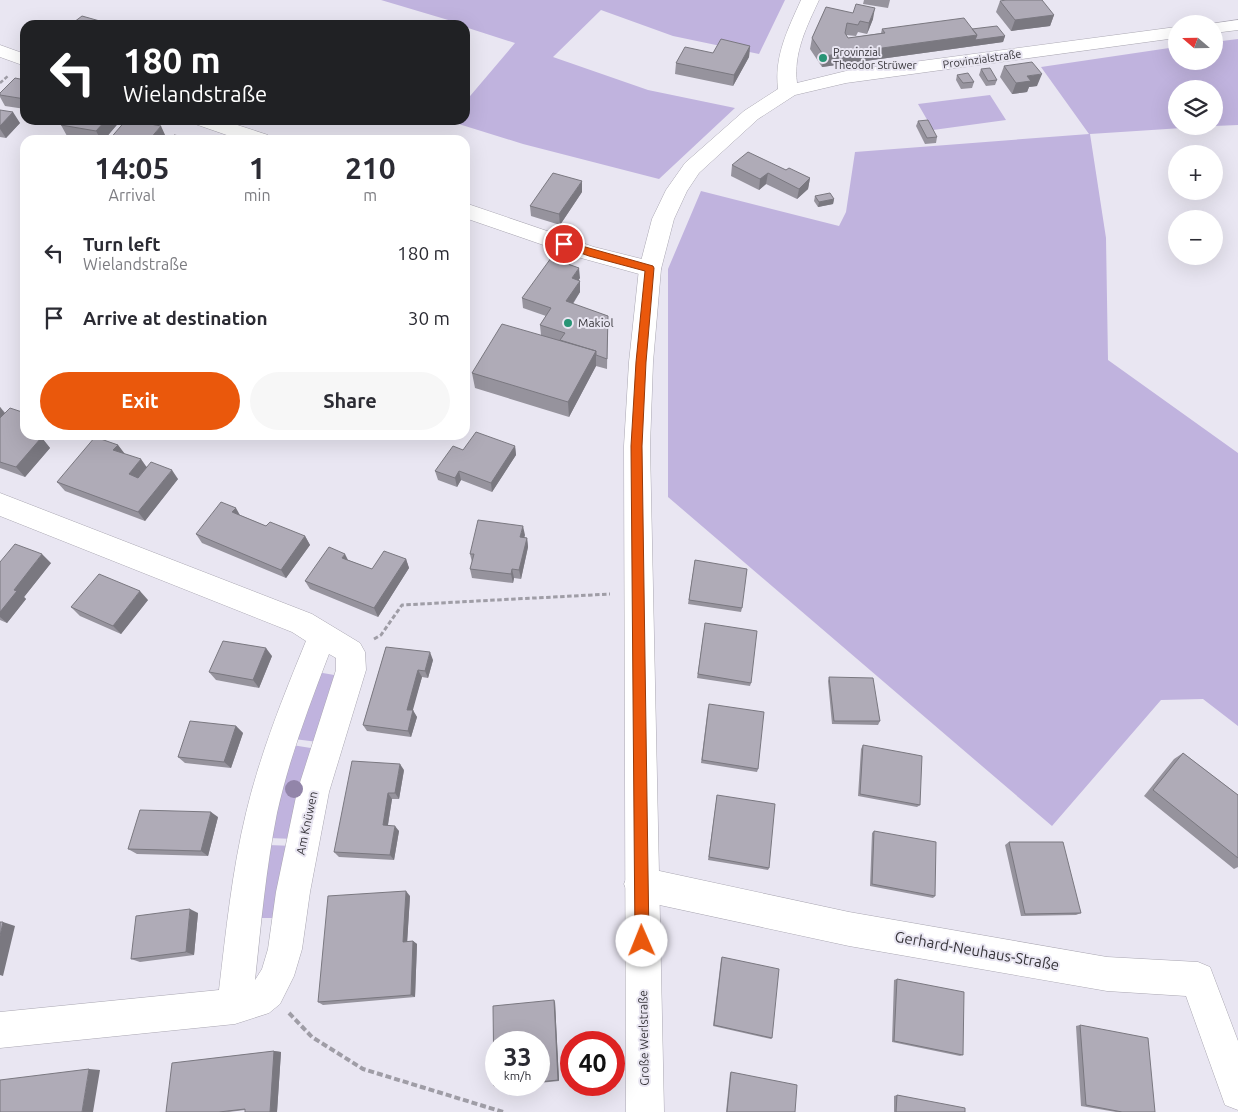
<!DOCTYPE html>
<html lang="en">
<head>
<meta charset="utf-8">
<style>
  :root { --surface:#fff; --page:#f7f7f7; --text:#2b2b33; --muted:#7c7c81; --accent:#ea580c }
  body { margin:0; font-family:Ubuntu,sans-serif; background:var(--page); color:var(--text); height:100vh; display:flex; flex-direction:column; font-size:19px; white-space:nowrap }
  * { box-sizing:border-box; margin:0 }
  p { font-size:16px; color:var(--muted) }
  .icon { flex:none; width:28px; height:28px; fill:none; stroke:currentColor; stroke-width:2; stroke-linecap:round; stroke-linejoin:round }
  .map { position:relative; flex:1; overflow:hidden }
  .side { position:absolute; left:20px; top:135px; width:450px; height:305px; display:flex; flex-direction:column; background:var(--surface); border-radius:15px; box-shadow:0 5px 20px #0002 }
  .side>* { flex:none }
  .top-card { position:absolute; left:20px; top:20px; width:450px; height:105px; border-radius:15px; box-shadow:0 5px 20px #0002; background:#202124; color:#fff; overflow:hidden }
  .needle { width:32px; rotate:290deg }
  .buttons { position:absolute; left:1168px; top:15px; display:grid; gap:10px }
  .buttons a { display:grid; place-items:center; width:55px; height:55px; border-radius:50%; background:var(--surface); box-shadow:0 5px 20px #0002; font-size:25px }
  .speed { position:absolute; left:485px; top:1031px; display:flex; gap:10px; font-size:25px; font-weight:700; text-align:center }
  .speed>* { display:grid; place-content:center; width:65px; height:65px; border-radius:50%; background:var(--surface); box-shadow:0 5px 20px #0002; line-height:1 }
  .speed small { font-size:12px; font-weight:400 }
  .speed .limit { border:8px solid #d22; background:#fff; color:#111 }
  .pin { position:absolute; display:grid; place-items:center; width:42px; height:42px; color:#fff; margin:-21px; border:2px solid #fff; border-radius:50%; box-shadow:0 1px 5px #0007 }
  .me { position:absolute; width:55px; margin:-28px; rotate:359deg; stroke-linejoin:round; filter:drop-shadow(0 0 4px #0008) }
  .turn { display:flex; align-items:center; gap:18px; height:105px; padding:0 20px; font-size:22px }
  .turn .icon { width:65px; height:65px; stroke-width:2.5 }
  .turn b { display:block; font-size:35px; line-height:42px }
  .eta { display:flex; justify-content:space-evenly; align-items:center; height:85px; text-align:center }
  .eta b { font-size:30px; font-weight:700; line-height:35px }
  .primary-button { display:flex; gap:10px; margin-top:auto; padding:10px 20px }
  .primary-button a { flex:1; height:58px; border-radius:30px; background:var(--accent); color:#fff; font-size:20px; font-weight:700; line-height:58px; text-align:center }
  .primary-button a+a { background:var(--page); color:var(--text) }
  ul { padding:0; list-style:none }
  li { display:flex; align-items:center; gap:15px; height:65px; padding:0 20px }
  li div { flex:1 }
  li b { display:block; font-size:19px }
  li em { font-style:normal }
  .map>svg:first-child { display:block }
  .green { fill:#c0b3de }
  .lines { fill:none; stroke-linecap:round; stroke-linejoin:round }
  .minor-casing { stroke:#aaa7b2; stroke-width:1 }
  .tertiary-casing { stroke:#aaa7b2; stroke-width:1 }
  .path-far2 { stroke:#9f9da6; stroke-width:2.5; stroke-dasharray:4 2; stroke-linecap:butt }
  .path-far1 { stroke:#9f9da6; stroke-width:3; stroke-dasharray:4.5 2.5; stroke-linecap:butt }
  .path { stroke:#9f9da6; stroke-width:4; stroke-dasharray:6 3; stroke-linecap:butt }
  .minor { fill:#fff; fill-rule:evenodd }
  .tertiary { fill:#fff; fill-rule:evenodd }
  .tree { fill:#9285a9 }
  .wall { fill:#96939d }
  .shaded-wall { fill:#7a7880 }
  .building { fill:#afabb7; stroke:#7a7880 }
  .route { fill:#ea580c; stroke:#983908 }
  .poi-dot { fill:#289475; stroke:#e9e6f2; stroke-width:2 }
  .labels { text-anchor:middle; stroke-width:4; stroke-linejoin:round; paint-order:stroke }
  .far-poi-label { font-size:11px; fill:#37353a; stroke:#e9e6f2; text-anchor:start }
  .far-street-label { font-size:11px; fill:#37353a; stroke:#e9e6f2 }
  .poi-label { font-size:12px; fill:#37353a; stroke:#e9e6f2; text-anchor:start }
  .street-label { font-size:12px; fill:#37353a; stroke:#e9e6f2 }
  .near-street-label { font-size:15px; fill:#37353a; stroke:#e9e6f2 }
</style>
</head>
<body>
<div class="map">
<svg width="1238" height="1112" viewBox="0 0 1238 1112">
  <rect width="100%" height="100%" fill="#e9e6f2"/>
  <path class="green" d="M381,0H785L759,54L673,36L601,10L553,57L648,90L735,108L659,179L523,144L449,121L465,120V102L515,43L465,27V25Z
    M1238,39V125L1214,126V89H1176V126H1213L1090,134L1106,238L1108,360L1238,453V726L1203,699L1161,700L1052,826L668,497V269L701,191L839,226L846,212L855,152L1089,134L1041,67L1176,47V61H1214V42Z
    M990,95L1006,120L933,130L918,104Z
    M317,672L340,676L318,742L294,739Z
    M292,745L317,749L295,839L269,838Z
    M268,845L294,846L280,918H257Z"/>
  <g class="lines">
    <g class="minor-casing">
      <path id="minor" d="M0,45L25,54V66L0,57Z
        M192,120H222L268,135L271,140H241L195,124Z
        M465,203L594,247L658,263L661,269L658,275L650,277L581,258L465,218Z
        M0,493L312,614L360,643L365,652L366,670L329,792L310,892L302,949L294,976L280,1004L269,1013L235,1024L0,1048V1012L219,990C226,931 232,871 246,813C260,754 283,697 306,641L292,632L0,516ZM329,654L336,658V670L297,792L276,892L268,949L262,969L255,980C261,924 266,868 277,813C289,759 309,706 329,654Z
        M641,867L849,912L1107,957L1198,962L1210,967L1238,1041V1110L1225,1105L1186,996L1107,991L849,946L641,901L629,896L624,884L629,872Z"/>
    </g>
    <g class="tertiary-casing">
      <path id="tertiary" d="M801,0H819C807,26 793,53 797,83L846,71L1176,27V38L846,83L795,95L758,119L699,173L687,191L674,219L661,269L653,362L650,446L664,1112H626L624,446L629,362L639,269L652,219L666,190L685,163L744,111L778,89C774,56 788,29 801,0Z
        M1238,20V30L1214,33V24H1209Z"/>
    </g>
    <path class="path-far2" d="M0,83L8,76"/>
    <path class="path-far1" d="M374,639L381,635L402,605L610,594"/>
    <path class="path" d="M289,1013L312,1037L363,1069L503,1112"/>
    <use href="#minor" class="minor"/>
    <use href="#tertiary" class="tertiary"/>
  </g>
  <circle class="tree" cx="294" cy="789" r="9"/>
  <path class="wall" d="M864,0H890L888,8L863,4Z
    M1000,1L1054,15L1050,26L1011,31L996,12Z
    M826,7L873,19L867,34L858,32L856,36L846,35L848,38L881,33L882,29H972L1005,36L1003,42L822,67L810,49L812,38Z
    M750,46L749,57L733,86L675,74L676,63L713,53Z
    M1004,66L1037,86L1029,87L1027,92L1012,94L1000,77Z
    M981,69L997,80L995,85L986,86L979,75Z
    M957,75L974,82L972,88L961,89L956,80Z
    M25,80V109L5,106L0,97V93Z
    M0,110L20,123L6,138L0,137Z
    M121,120L104,140H91L67,136L61,125Z
    M918,121L937,137L936,143L925,144L916,126Z
    M732,165L786,170L810,178L808,189L797,199L766,184L759,190L731,176Z
    M582,192L560,225L531,216L530,206Z
    M815,196L834,199L833,204L818,207L814,201Z
    M580,278L578,281L580,292L573,304L608,316L607,369L596,366L569,417L475,388L472,373L541,335L540,325L546,316L523,308L522,298Z
    M0,407L25,435H45L42,438L50,448L25,477L0,468Z
    M118,445L124,454L147,467L178,479L145,521L65,491L57,482Z
    M515,446L516,455L492,492L461,480L457,487L438,480L435,471L463,450Z
    M240,515L266,526L305,536L310,545L286,578L202,543L196,534Z
    M525,535L524,537L527,538L528,547L521,579L514,578L513,583L472,578L470,569L472,562L470,554Z
    M406,559L409,568L378,617L310,589L305,581L348,560L372,569Z
    M695,560L742,608L741,612L688,604Z
    M0,562L51,563L24,597L26,599L7,623L0,620Z
    M148,600L121,634L80,616L71,607Z
    M705,623L751,683L750,686L697,678Z
    M386,647L433,660L428,678L422,677L412,710L417,717L411,737L367,731L363,725Z
    M272,656L259,688L216,680L209,672Z
    M829,677L880,721L878,725L832,724L828,681Z
    M708,707L758,769L757,772L701,763Z
    M236,726L243,733L231,768L185,763L178,757Z
    M863,745L920,805L917,807L858,796L861,749Z
    M1183,753L1238,795V867L1234,869L1144,796L1174,759Z
    M404,770L399,799H392L388,825L399,831L394,860L339,857L334,852Z
    M717,795L769,868L768,870L708,860Z
    M218,817L208,856L137,854L128,849Z
    M874,831L935,896L933,898L870,886L872,833Z
    M1009,842L1081,913L1076,915L1021,916L1005,845Z
    M410,896L407,941H413L417,944L415,997L323,1005L318,1002Z
    M198,913L194,955L140,962L131,959Z
    M722,957L772,1038L771,1039L713,1026L721,959Z
    M897,979L963,1055L960,1056L892,1042L894,980Z
    M555,1002L559,1081L539,1083V1042L496,1085H518L497,1087L494,1086Z
    M1080,1025L1155,1112H1116L1081,1106L1076,1026Z
    M274,1051L281,1052L277,1112H245V1110L229,1112H166Z
    M731,1072L795,1112H726L730,1073Z
    M897,1095L965,1112H894V1096Z"/>
  <path class="shaded-wall" d="M875,8L873,19L867,34L869,23Z
    M1054,15L1050,26L1011,31L1015,20Z
    M977,35L1005,36L1003,42L822,67L824,56Z
    M750,46L749,57L733,86L734,75Z
    M1042,74L1037,86L1029,87L1027,92L1012,94L1016,83L1027,76Z
    M13,112L20,123L6,138L0,129V126Z
    M106,120H121L104,140H101L96,131Z
    M161,126L166,137L163,140H149Z
    M768,173L766,184L759,190L760,179Z
    M810,178L808,189L797,199L799,189Z
    M582,181V192L560,225L559,214Z
    M834,199L833,204L818,207L819,202Z
    M579,268L580,278L572,289V278Z
    M580,281V292L567,312L566,301Z
    M596,351V366L569,417L568,402Z
    M0,407L5,414L0,420Z
    M30,435H45L42,438L50,448L25,477L16,467Z
    M118,445L125,454L113,450Z
    M515,446L516,455L492,492L491,483Z
    M141,459L148,469L136,484L129,474Z
    M172,470L178,479L145,521L138,512Z
    M459,471L461,480L457,487L455,478Z
    M236,508L241,517L232,512Z
    M523,526L525,535L522,546L520,537Z
    M305,536L310,545L286,578L281,570Z
    M527,538L528,547L521,579L519,570Z
    M42,554L51,563L24,597L26,599L7,623L0,617V612L14,590Z
    M345,554L349,562L342,558Z
    M406,559L409,568L378,617L374,608Z
    M512,569L514,578L513,583L511,574Z
    M140,591L148,600L121,634L113,626Z
    M266,648L272,656L259,688L253,680Z
    M430,652L433,660L428,678L425,671Z
    M418,670L422,677L411,717L407,710Z
    M413,710L417,717L411,737L408,731Z
    M236,726L243,733L231,768L224,762Z
    M400,764L404,770L399,799L395,793Z
    M388,793L392,799L387,830L383,825Z
    M211,812L218,817L208,856L201,851Z
    M395,826L399,831L394,860L390,855Z
    M406,891L410,896L407,945L403,942Z
    M190,909L198,913L194,955L186,952Z
    M3,922L15,926L3,976L0,975V936Z
    M413,941L417,944L415,997L411,995Z
    M554,1000L555,1002L559,1081L558,1080Z
    M274,1051L281,1052L277,1112H270Z
    M89,1069L100,1070L93,1112H82Z"/>
  <path class="building" d="M1006,0H1042L1054,15L1015,20L1000,1Z
    M856,4L875,8L869,23L860,21L858,25L847,23L845,33L848,38L885,33L882,29L964,18L977,35L824,56L812,38L826,7L853,13Z
    M82,16L114,25H70Z
    M997,26L1005,36L975,40L977,35L972,29Z
    M721,39L750,46L734,75L676,63L685,47L713,53Z
    M1032,62L1042,74L1027,76L1031,81L1016,83L1004,66Z
    M990,68L997,80L988,81L981,69Z
    M968,73L974,82L963,83L957,75Z
    M15,78L25,80V99L0,95V93Z
    M0,110L13,112L0,126Z
    M65,120H106L96,131L61,125Z
    M126,120H129L161,126L149,140H109Z
    M928,120L937,137L927,138L918,121Z
    M174,135L202,140H170Z
    M748,152L786,170L789,168L810,178L799,189L768,173L760,179L732,165Z
    M553,173L582,181L559,214L530,206Z
    M830,193L834,199L819,202L815,196Z
    M551,258L579,268L572,278L580,281L566,301L608,316L607,359L596,355V351L560,340L565,333L540,325L551,308L522,298Z
    M502,324L596,351L568,402L472,373Z
    M10,408L25,413V435H33L41,438L16,467L0,462V418Z
    M476,432L515,446L491,483L459,471L455,478L435,471L453,446L463,450Z
    M95,437L118,445L113,450L141,459L129,474L138,478L151,462L172,470L138,512L57,482Z
    M221,502L236,508L232,512L266,526L270,522L305,536L281,570L196,534Z
    M478,520L523,526L520,537L527,538L519,570L512,569L511,574L470,569L474,554H470Z
    M15,544L42,554L14,590L17,591L0,612V562Z
    M329,547L345,554L342,558L372,569L384,551L406,559L374,608L305,581Z
    M695,560L747,569L742,608L689,600Z
    M99,574L140,591L113,626L71,607Z
    M705,623L757,631L751,683L698,674Z
    M223,641L266,648L253,680L209,672Z
    M386,647L430,652L425,671L418,670L407,710H413L408,731L363,725Z
    M829,677L873,678L880,721H834Z
    M709,704L764,712L758,769L702,760Z
    M190,721L236,726L224,762L178,757Z
    M863,745L922,756L920,805L860,794Z
    M1183,753L1238,795V858L1153,790Z
    M352,761L400,764L395,793H388L383,825L395,826L390,855L334,852Z
    M717,795L775,804L769,868L709,857Z
    M140,810L211,812L201,851L128,849Z
    M874,831L936,842L935,896L872,884Z
    M1009,842H1063L1081,913L1025,914Z
    M406,891L403,942L413,941L411,995L318,1002L328,896Z
    M190,909L186,952L131,959L136,916Z
    M0,922H3L0,936Z
    M722,957L779,969L772,1038L714,1025Z
    M897,979L964,992L963,1055L894,1041Z
    M554,1000L558,1080L539,1082V1042H496V1085H508L494,1086L493,1006Z
    M1080,1025L1148,1038L1155,1112H1122L1086,1105Z
    M274,1051L270,1112H245V1109L219,1112H166L172,1063Z
    M89,1069L82,1112H0V1080Z
    M731,1072L797,1085L795,1112H727Z
    M897,1095L965,1108V1112H896Z"/>
  <path class="route" d="M564,241L653,266L654,268L646,362L642,446L649,941L647,946L642,948L637,946L635,941L631,446L636,362L645,271L589,256L561,246V242Z"/>
  <g class="poi-dot">
    <circle cx="823" cy="58" r="5"/>
    <circle cx="568" cy="323" r="5"/>
  </g>
  <g class="labels">
    <g class="far-poi-label">
      <text x="833" y="56">Provinzial<tspan x="833" dy="13">Theodor Strüwer</tspan></text>
    </g>
    <g class="far-street-label">
      <text transform="translate(982 59) rotate(-8)" y="4">Provinzialstraße</text>
    </g>
    <g class="poi-label">
      <text x="578" y="327">Makiol</text>
    </g>
    <g class="street-label">
      <text transform="translate(307 823) rotate(-78)" y="4">Am Knüwen</text>
      <text transform="translate(644 1038) rotate(-91)" y="4">Große Werlstraße</text>
    </g>
    <g class="near-street-label">
      <text transform="translate(977 951) rotate(10)" y="5">Gerhard-Neuhaus-Straße</text>
    </g>
  </g>
</svg>
<div class="buttons">
<a><svg class="needle" viewBox="-14 -14 28 28"><path d="M0-13l5 13h-10z" fill="#e53935"/><path d="M0 13l5-13h-10z" fill="#7c7c81"/></svg></a>
<a><svg class="icon" aria-label="layers" viewBox="0 0 24 24"><path d="M12 4l9 5-9 5-9-5zM3 14l9 5 9-5"/></svg></a>
<a>+</a>
<a>−</a>
</div>
<div class="speed"><div>33<small>km/h</small></div><div class="limit">40</div></div>
<div class="pin" style="left:564px;top:244px;background:#d93025"><svg class="icon" aria-label="arrive" viewBox="0 0 24 24"><path d="M6 21V4h12l-3 4 3 4H6"/></svg></div>
<svg class="me" style="left:642px;top:941px" viewBox="-20 -20 40 40"><circle r="19" fill="#fff"/><path d="M0-13L10 11 0 6-10 11z" fill="#ea580c"/></svg>
<div class="top-card">
<div class="turn"><svg class="icon" aria-label="left" viewBox="0 0 24 24"><path d="M17 20v-9H6M10 6l-5 5 5 5"/></svg><div><b>180 m</b>Wielandstraße</div></div>
</div>
<section class="side">
<div class="eta">
<div><b>14:05</b><p>Arrival</p></div>
<div><b>1</b><p>min</p></div>
<div><b>210</b><p>m</p></div>
</div>
<ul>
<li><svg class="icon" aria-label="left" viewBox="0 0 24 24"><path d="M17 20v-9H6M10 6l-5 5 5 5"/></svg><div><b>Turn left</b><p>Wielandstraße</p></div><em>180 m</em></li>
<li><svg class="icon" aria-label="arrive" viewBox="0 0 24 24"><path d="M6 21V4h12l-3 4 3 4H6"/></svg><div><b>Arrive at destination</b></div><em>30 m</em></li>
</ul>
<div class="primary-button"><a>Exit</a><a>Share</a></div>
</section>
</div>
</body>
</html>
